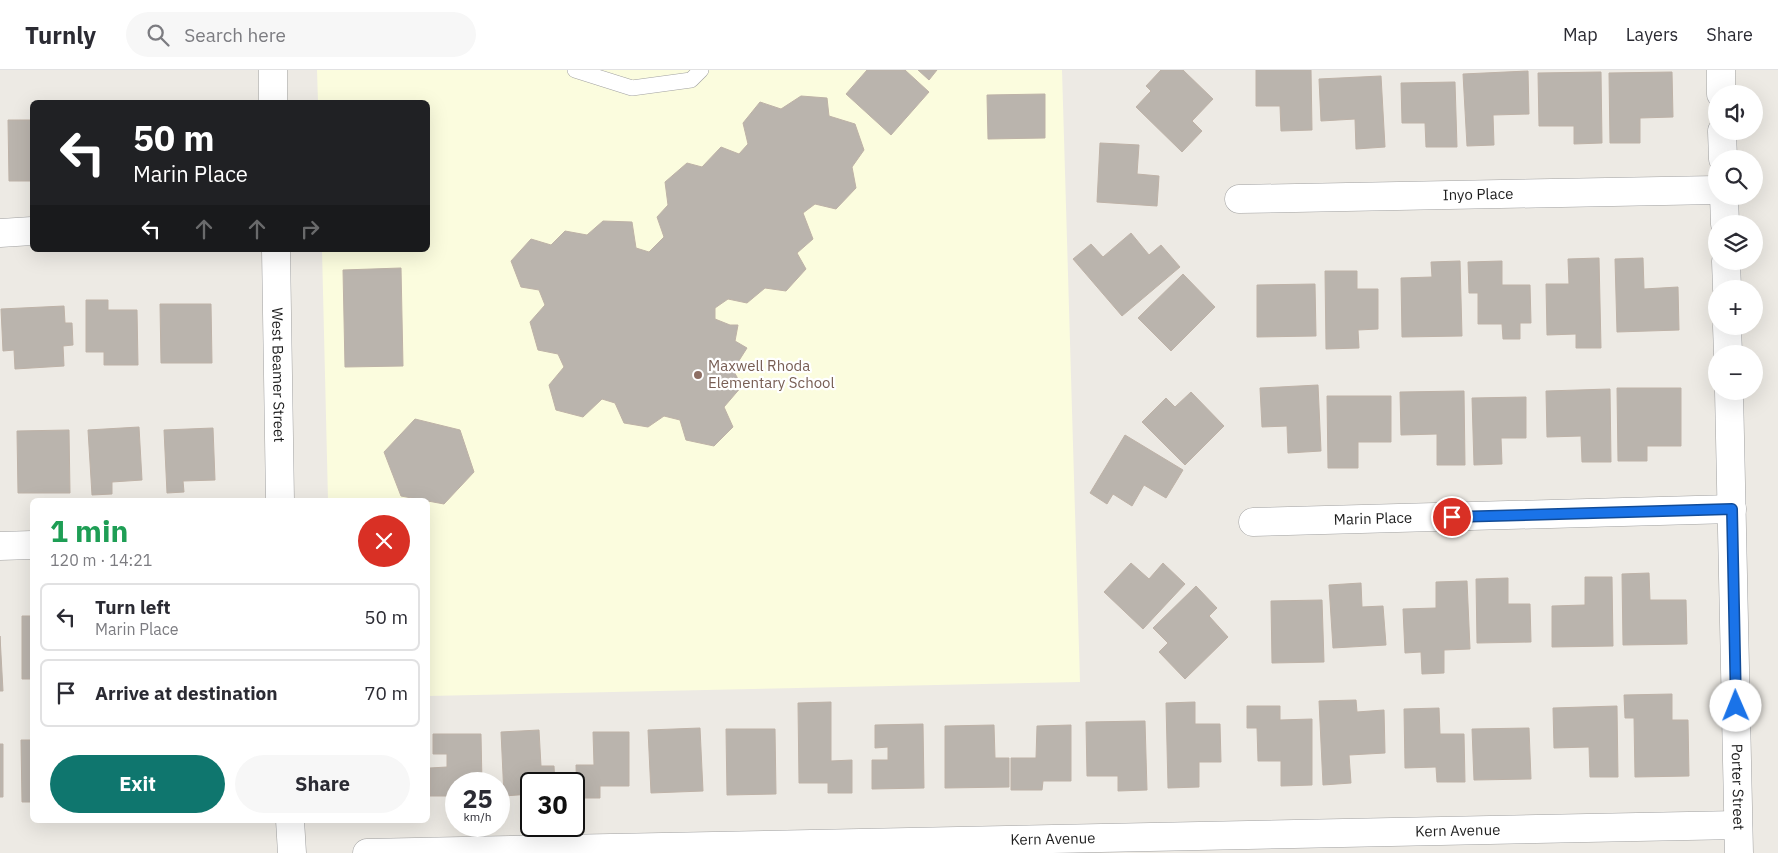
<!DOCTYPE html>
<html lang="en">
<head>
<meta charset="utf-8">
<style>
  :root { --surface:#fff; --page:#f7f7f7; --text:#2b2b33; --muted:#7c7c81; --line:#e1e1e2; --accent:#0f766e }
  body { margin:0; font-family:"IBM Plex Sans",sans-serif; background:var(--page); color:var(--text); height:100vh; display:flex; flex-direction:column; font-size:19px; white-space:nowrap }
  * { box-sizing:border-box; margin:0 }
  p { font-size:16px; color:var(--muted) }
  .icon { flex:none; width:28px; height:28px; fill:none; stroke:currentColor; stroke-width:2; stroke-linecap:round; stroke-linejoin:round }
  .map { position:relative; flex:1; overflow:hidden }
  .details { position:absolute; left:30px; top:428px; width:400px; height:325px; display:flex; flex-direction:column; background:var(--surface); border-radius:8px; box-shadow:0 5px 20px #0002 }
  .details>* { flex:none }
  .hud { position:absolute; left:30px; top:30px; width:400px; height:152px; border-radius:8px; box-shadow:0 5px 20px #0002; background:#202124; color:#fff; overflow:hidden }
  .controls { position:absolute; left:1708px; top:15px; display:grid; gap:10px }
  .controls a { display:grid; place-items:center; width:55px; height:55px; border-radius:50%; background:var(--surface); box-shadow:0 5px 20px #0002; font-size:25px }
  .speed { position:absolute; left:445px; top:702px; display:flex; gap:10px; font-size:25px; font-weight:700; text-align:center }
  .speed>* { display:grid; place-content:center; width:65px; height:65px; border-radius:50%; background:var(--surface); box-shadow:0 5px 20px #0002; line-height:1 }
  .speed small { font-size:12px; font-weight:400 }
  .speed .limit { border:2px solid #111; border-radius:8px; background:#fff; color:#111 }
  .pin { position:absolute; display:grid; place-items:center; width:42px; height:42px; color:#fff; margin:-21px; border:2px solid #fff; border-radius:50%; box-shadow:0 1px 5px #0007 }
  .me { position:absolute; width:55px; margin:-28px; rotate:359deg; stroke-linejoin:round; filter:drop-shadow(0 0 4px #0008) }
  .turn { display:flex; align-items:center; gap:18px; height:105px; padding:0 20px; font-size:22px }
  .turn .icon { width:65px; height:65px; stroke-width:2.5 }
  .turn b { display:block; font-size:35px; line-height:42px }
  .lanes { display:flex; align-items:center; height:48px; padding:0 20px; background:#0003; justify-content:center; gap:25px; direction:ltr }
  .lanes .off { opacity:.35 }
  .round { display:grid; place-items:center; flex:none; width:52px; height:52px; border-radius:26px; background:var(--page) }
  .summary { display:flex; align-items:center; justify-content:space-between; height:85px; padding:0 20px }
  h1 { font-size:30px; font-weight:800; line-height:38px; color:#1e9e55 }
  .button { display:flex; gap:10px; margin-top:auto; padding:10px 20px }
  .button a { flex:1; height:58px; border-radius:30px; background:var(--accent); color:#fff; font-size:20px; font-weight:800; line-height:58px; text-align:center }
  .button a+a { background:var(--page); color:var(--text) }
  ul { padding:0; list-style:none }
  li { display:flex; align-items:center; gap:15px; height:68px; margin:0 10px 8px; padding:0 10px; border:2px solid var(--line); border-radius:8px }
  li div { flex:1 }
  li b { display:block; font-size:19px }
  li em { font-style:normal }
  header { display:flex; align-items:center; gap:30px; box-sizing:border-box; height:70px; padding:0 25px; background:var(--surface); border-bottom:1px solid var(--line) }
  header strong { font-size:24px }
  nav { display:flex; gap:28px; margin-inline-start:auto; font-size:18px }
  .search { width:350px; height:45px; background:var(--page); display:flex; align-items:center; gap:12px; box-sizing:border-box; padding:0 18px; border-radius:28px; color:var(--muted); font-size:19px }
  .map>svg:first-child { display:block }
  .education { fill:#fbfcde }
  .building { fill:#bab4ad; stroke:#beb2a7 }
  .lines { fill:none; stroke-linecap:round; stroke-linejoin:round }
  .service-casing { stroke:#a1a1a1; stroke-width:16 }
  .minor-casing { stroke:#a1a1a1; stroke-width:29 }
  .tertiary-casing { stroke:#a1a1a1; stroke-width:29 }
  .service { stroke:#fff; stroke-width:15 }
  .minor { stroke:#fff; stroke-width:28 }
  .tertiary { stroke:#fff; stroke-width:28 }
  .route-casing { stroke:#114b97; stroke-width:12 }
  .route { stroke:#1a73e8; stroke-width:9 }
  .education-dot { fill:#8d6e63; stroke:#fff; stroke-width:2 }
  .labels { text-anchor:middle; stroke-width:4.5; stroke-linejoin:round; paint-order:stroke }
  .street-label { font-size:15px; fill:#1d1d1d; stroke:#fff }
  .education-label { font-size:15px; fill:#785e54; stroke:#fff; text-anchor:start }
</style>
</head>
<body>
<header>
<strong>Turnly</strong>
<div class="search"><svg class="icon" aria-label="search" viewBox="0 0 24 24"><circle cx="10" cy="10" r="6"/><path d="M15 15l6 6"/></svg>Search here</div>
<nav><a>Map</a><a>Layers</a><a>Share</a></nav>
</header>
<div class="map">
<svg width="1778" height="783" viewBox="0 0 1778 783">
  <rect width="100%" height="100%" fill="#edeae4"/>
  <path class="education" d="M317,0H1062L1080,612L428,626V430H328L322,180H428V32H318Z"/>
  <path class="building" d="M867,0H905L929,22L891,65L846,24Z
    M918,0H937L929,10Z
    M1161,0H1183L1213,29L1192,51L1202,61L1182,82L1136,37L1151,21L1146,16Z
    M1256,0H1311L1312,60L1281,61L1280,36H1256Z
    M1528,1L1529,44L1493,45L1494,75L1467,76L1463,4Z
    M1601,2L1602,73L1574,74V56H1539L1538,3Z
    M1672,2L1673,47L1640,48V73H1610L1609,3Z
    M1381,6L1385,77L1356,79L1355,49L1321,51L1319,9Z
    M1455,12L1457,77H1426L1425,53H1402L1401,13Z
    M1045,24V68L988,69L987,25Z
    M801,26L827,28L829,46L855,54L864,80L852,97L856,118L836,139L815,134L803,143L813,169L797,183L806,199L786,221L765,218L747,233L728,229L715,238V249L730,255H738L735,271L747,278L733,300L742,316L724,337L733,357L714,376L686,370L680,350L664,346L648,357L624,353L615,333L602,329L583,347L556,340L549,315L564,297L558,284L538,280L530,252L545,235L539,220L521,217L511,191L531,169L551,175L565,161L587,165L603,151L632,152L636,178L649,182L664,167L657,147L668,135L665,112L687,93L702,97L721,77L739,84L748,74L743,53L760,32L781,39Z
    M8,50H32V111H9Z
    M1100,73L1139,75L1137,104L1159,106L1157,136L1097,132Z
    M1131,163L1149,185L1161,175L1180,197L1122,246L1073,189L1091,174L1103,187Z
    M1599,188L1601,278H1576V264L1547,265L1546,214H1569L1568,189Z
    M1643,188L1644,219L1678,217L1679,260L1617,262L1615,189Z
    M1460,191L1462,266L1402,267L1401,208L1432,207L1431,192Z
    M1502,191V215H1530L1531,253H1520V269H1503L1502,254H1478V223H1469L1468,192Z
    M401,198L403,296L345,297L343,200Z
    M1325,201H1357V219H1378V259L1358,260L1359,278L1326,279Z
    M1183,204L1215,237L1171,281L1138,248Z
    M1315,214L1316,266L1257,267V215Z
    M86,230H108V240H137L138,295H104V282H86Z
    M160,234H211L212,293H161Z
    M64,236L65,253H72L73,275L63,276L64,296L15,299L14,280L3,281L1,239Z
    M1318,315L1321,381L1288,383L1287,356L1262,357L1260,318Z
    M1617,318H1681V376H1647V391H1618Z
    M1610,319L1611,392H1582L1581,366L1547,367L1546,321Z
    M1464,321L1465,395H1437V364L1401,365L1400,322Z
    M1191,322L1224,356L1185,395L1142,352L1166,328L1175,337Z
    M1327,326H1391V372H1358V398H1328Z
    M1526,327V368H1501L1502,394L1474,395L1472,328Z
    M415,349L460,360L474,402L444,434L401,426L384,382Z
    M139,357L142,410L112,412V424L92,425L88,360Z
    M213,358L215,410L183,411L184,422L167,423L164,360Z
    M69,360L70,423H18L17,361Z
    M1125,365L1183,400L1166,428L1144,415L1132,436L1113,424L1107,434L1090,423Z
    M1131,493L1149,509L1163,493L1185,514L1143,559L1104,522Z
    M1649,503L1650,530H1686L1687,574L1623,575L1622,504Z
    M1585,507H1612L1613,576L1552,577V536L1585,535Z
    M1508,508V534H1530L1531,572L1477,573L1476,509Z
    M1467,511L1470,579L1444,580V603L1422,604L1421,582L1405,583L1403,539L1436,538V512Z
    M1361,513L1362,537L1383,536L1386,575L1333,578L1329,515Z
    M1196,516L1217,538L1209,546L1228,567L1185,609L1159,582L1168,573L1153,558Z
    M1322,530L1324,592L1272,593L1271,531Z
    M22,546H32V609H22Z
    M0,566L3,621H0Z
    M1672,624V650H1688L1689,706L1635,707L1634,648H1625L1624,625Z
    M1356,630L1357,642L1384,640L1385,683L1349,685L1351,713L1323,715L1319,631Z
    M831,632V691L852,690V723H828V713H799L798,633Z
    M1195,632V654H1220L1221,692H1199V717L1168,718L1166,633Z
    M1247,636H1280V650L1312,649V715L1281,716V691H1258L1257,658H1247Z
    M1617,636L1618,707H1590L1589,677L1554,678L1553,638Z
    M1439,638L1440,664H1464L1465,712H1437L1436,697L1405,698L1404,639Z
    M1145,651L1147,720L1118,721V706H1087L1086,652Z
    M923,654L924,718L872,719V690H888V677L875,678V655Z
    M994,655L995,688H1009V717L945,718V656Z
    M1071,655V711H1043L1042,720H1011V688H1036L1037,656Z
    M700,658L703,721L651,723L648,660Z
    M1529,658L1531,709L1474,710L1472,659Z
    M726,659H775L776,724L727,725Z
    M539,660L541,696H554L555,714H531V724L504,726L501,662Z
    M593,662H629V716H600V728H577L576,695H594Z
    M433,664H481L482,714H456V726H430V698L447,697V684H433Z
    M21,670H32V732H22Z
    M0,674H3V727H0Z"/>
  <g class="lines">
    <g class="service-casing">
      <path id="service" d="M575,0L632,18L691,10L701,0"/>
    </g>
    <g class="minor-casing">
      <g id="minor">
        <path d="M1721,0V24"/>
        <path d="M1722,61L1723,89"/>
        <path d="M1724,126L1725,154"/>
        <path id="s1" d="M1239,129L1716,120"/>
        <path d="M0,163L32,161"/>
        <path d="M1726,191L1727,219"/>
        <path d="M1727,256L1728,284"/>
        <path id="s2" d="M1729,321L1739,783"/>
        <path id="s3" d="M1253,452L1732,439"/>
        <path d="M0,476L32,475"/>
        <path id="s4" d="M367,783L1738,755"/>
      </g>
    </g>
    <g class="tertiary-casing">
      <g id="tertiary">
        <path d="M273,0V32"/>
        <path id="s5" d="M276,180L280,430"/>
        <path d="M290,750L292,783"/>
      </g>
    </g>
    <use href="#service" class="service"/>
    <use href="#minor" class="minor"/>
    <use href="#tertiary" class="tertiary"/>
  </g>
  <g class="lines">
    <g class="route-casing">
      <path id="route" d="M1452,447L1732,439L1736,636"/>
    </g>
    <use href="#route" class="route"/>
  </g>
  <circle class="education-dot" cx="698" cy="305" r="5"/>
  <g class="labels">
    <g class="street-label">
      <text dy="5" stroke="none"><textPath href="#s1" startOffset="239">Inyo Place</textPath></text>
      <text dy="5" stroke="none"><textPath href="#s5" startOffset="125">West Beamer Street</textPath></text>
      <text dy="5" stroke="none"><textPath href="#s3" startOffset="120">Marin Place</textPath></text>
      <text dy="5" stroke="none"><textPath href="#s2" startOffset="396">Porter Street</textPath></text>
      <text dy="5" stroke="none"><textPath href="#s4" startOffset="1091">Kern Avenue</textPath></text>
      <text dy="5" stroke="none"><textPath href="#s4" startOffset="686">Kern Avenue</textPath></text>
    </g>
    <g class="education-label">
      <text x="708" y="301">Maxwell Rhoda<tspan x="708" dy="17">Elementary School</tspan></text>
    </g>
  </g>
</svg>
<div class="controls">
<a><svg class="icon" aria-label="sound" viewBox="0 0 24 24"><path d="M4 9h4l5-4v14l-5-4H4zM17 9q2 3 0 6"/></svg></a>
<a><svg class="icon" aria-label="search" viewBox="0 0 24 24"><circle cx="10" cy="10" r="6"/><path d="M15 15l6 6"/></svg></a>
<a><svg class="icon" aria-label="layers" viewBox="0 0 24 24"><path d="M12 4l9 5-9 5-9-5zM3 14l9 5 9-5"/></svg></a>
<a>+</a>
<a>−</a>
</div>
<div class="speed"><div>25<small>km/h</small></div><div class="limit">30</div></div>
<div class="pin" style="left:1452px;top:447px;background:#d93025"><svg class="icon" aria-label="arrive" viewBox="0 0 24 24"><path d="M6 21V4h12l-3 4 3 4H6"/></svg></div>
<svg class="me" style="left:1736px;top:636px" viewBox="-20 -20 40 40"><circle r="19" fill="#fff"/><path d="M0-13L10 11 0 6-10 11z" fill="#1a73e8"/></svg>
<div class="hud">
<div class="turn"><svg class="icon" aria-label="left" viewBox="0 0 24 24"><path d="M17 20v-9H6M10 6l-5 5 5 5"/></svg><div><b>50 m</b>Marin Place</div></div>
<div class="lanes"><svg class="icon" aria-label="left" viewBox="0 0 24 24"><path d="M17 20v-9H6M10 6l-5 5 5 5"/></svg><svg class="icon off" aria-label="ahead" viewBox="0 0 24 24"><path d="M12 20V5M6 11l6-6 6 6"/></svg><svg class="icon off" aria-label="ahead" viewBox="0 0 24 24"><path d="M12 20V5M6 11l6-6 6 6"/></svg><svg class="icon off" aria-label="right" viewBox="0 0 24 24"><path d="M7 20v-9h11M14 6l5 5-5 5"/></svg></div>
</div>
<section class="details">
<div class="summary"><div><h1>1 min</h1><p>120 m · 14:21</p></div><a class="round" style="background:#d93025;color:#fff"><svg class="icon" aria-label="close" viewBox="0 0 24 24"><path d="M6 6l12 12M18 6L6 18"/></svg></a></div>
<ul>
<li><svg class="icon" aria-label="left" viewBox="0 0 24 24"><path d="M17 20v-9H6M10 6l-5 5 5 5"/></svg><div><b>Turn left</b><p>Marin Place</p></div><em>50 m</em></li>
<li><svg class="icon" aria-label="arrive" viewBox="0 0 24 24"><path d="M6 21V4h12l-3 4 3 4H6"/></svg><div><b>Arrive at destination</b></div><em>70 m</em></li>
</ul>
<div class="button"><a>Exit</a><a>Share</a></div>
</section>
</div>
</body>
</html>
